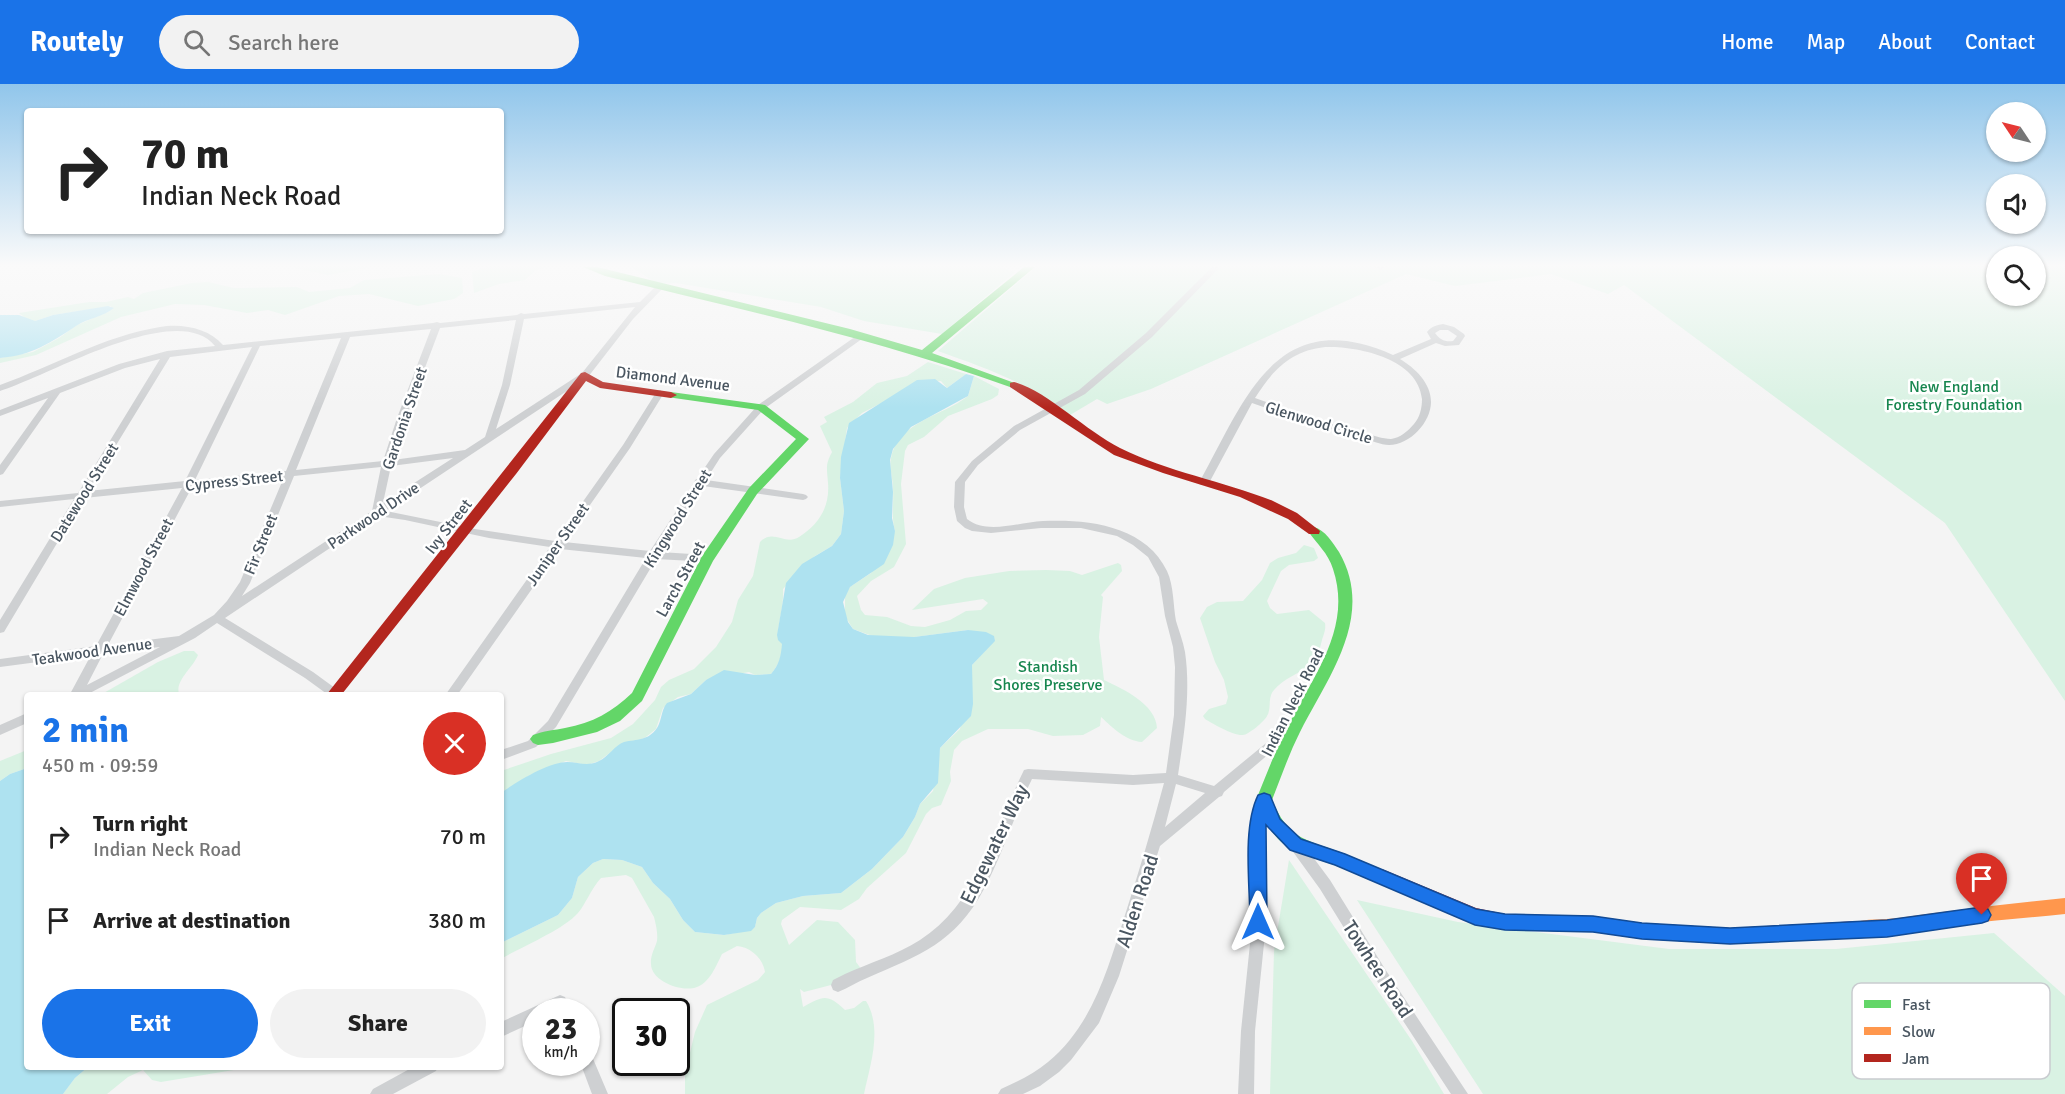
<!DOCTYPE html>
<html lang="en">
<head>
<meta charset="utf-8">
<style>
  :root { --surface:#fff; --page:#f2f2f2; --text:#222; --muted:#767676; --accent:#1a73e8 }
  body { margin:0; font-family:Signika,sans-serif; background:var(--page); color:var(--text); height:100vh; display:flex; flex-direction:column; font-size:22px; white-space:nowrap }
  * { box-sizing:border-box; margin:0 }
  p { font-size:20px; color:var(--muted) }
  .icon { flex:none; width:33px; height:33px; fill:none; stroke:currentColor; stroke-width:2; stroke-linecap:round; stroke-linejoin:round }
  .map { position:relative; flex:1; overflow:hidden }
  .sheet { position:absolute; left:24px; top:608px; width:480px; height:378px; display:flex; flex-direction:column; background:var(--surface); border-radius:6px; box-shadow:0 2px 4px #0004 }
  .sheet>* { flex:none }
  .hud { position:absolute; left:24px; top:24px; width:480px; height:126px; border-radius:6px; box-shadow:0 2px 4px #0004; background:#fff; color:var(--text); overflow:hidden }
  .needle { width:39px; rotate:305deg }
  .tools { position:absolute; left:1986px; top:18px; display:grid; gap:12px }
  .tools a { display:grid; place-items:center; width:60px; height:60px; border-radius:50%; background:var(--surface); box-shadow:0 2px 4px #0004; font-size:30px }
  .speed { position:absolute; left:522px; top:914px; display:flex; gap:12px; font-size:30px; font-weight:700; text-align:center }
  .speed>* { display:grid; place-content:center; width:78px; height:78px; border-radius:50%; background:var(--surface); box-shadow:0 2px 4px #0004; line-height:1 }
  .speed small { font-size:15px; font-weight:400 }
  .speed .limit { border:3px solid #111; border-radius:9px; background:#fff; color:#111 }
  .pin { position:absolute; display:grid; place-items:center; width:51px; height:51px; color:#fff; margin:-62px -26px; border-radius:50% 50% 50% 0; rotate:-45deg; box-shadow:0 0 6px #0007 }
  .pin .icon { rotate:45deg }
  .me { position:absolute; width:66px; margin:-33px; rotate:0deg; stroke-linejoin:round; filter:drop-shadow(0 0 4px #0008) }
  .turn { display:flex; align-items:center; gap:21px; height:126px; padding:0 18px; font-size:27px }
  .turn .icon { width:78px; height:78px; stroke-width:2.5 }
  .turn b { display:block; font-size:42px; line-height:51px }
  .round { display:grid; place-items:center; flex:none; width:63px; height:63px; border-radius:32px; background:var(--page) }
  .overview { display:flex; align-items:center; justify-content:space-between; height:102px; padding:0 18px }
  h1 { font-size:36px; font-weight:700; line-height:45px; color:var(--accent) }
  .cta { display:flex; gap:12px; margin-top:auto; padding:12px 18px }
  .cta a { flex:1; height:69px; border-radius:36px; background:var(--accent); color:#fff; font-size:24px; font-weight:700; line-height:69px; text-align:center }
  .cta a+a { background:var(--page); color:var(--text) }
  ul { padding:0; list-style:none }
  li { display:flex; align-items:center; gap:18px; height:84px; padding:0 18px }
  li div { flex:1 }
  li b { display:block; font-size:22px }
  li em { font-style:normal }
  header { display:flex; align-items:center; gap:36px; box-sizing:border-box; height:84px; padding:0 30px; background:var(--accent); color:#fff }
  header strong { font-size:28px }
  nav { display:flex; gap:33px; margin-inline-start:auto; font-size:21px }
  .search { width:420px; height:54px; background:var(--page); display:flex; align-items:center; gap:15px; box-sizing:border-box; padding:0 21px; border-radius:33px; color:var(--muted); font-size:22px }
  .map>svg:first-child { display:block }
  .green { fill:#d9f2e3 }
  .water { fill:#aee2f0 }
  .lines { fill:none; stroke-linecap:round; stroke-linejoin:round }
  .street { fill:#ced0d2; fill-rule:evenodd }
  .fast { fill:#63d668; fill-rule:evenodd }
  .slow { fill:#ff974d; fill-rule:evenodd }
  .jam { fill:#b3261e; fill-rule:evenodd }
  .route { fill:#1a73e8; stroke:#114b97; stroke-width:1.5 }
  .labels { text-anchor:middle; stroke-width:5; stroke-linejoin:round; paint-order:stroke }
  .street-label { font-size:16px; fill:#4a5661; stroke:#fff }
  .park-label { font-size:16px; fill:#17864f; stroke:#fff }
  .near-street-label { font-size:20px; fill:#4a5661; stroke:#fff }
  .key { fill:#fff; stroke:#c9ccd0; stroke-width:1.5 }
  .key-label { font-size:16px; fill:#4a5661 }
</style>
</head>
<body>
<header>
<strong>Routely</strong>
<div class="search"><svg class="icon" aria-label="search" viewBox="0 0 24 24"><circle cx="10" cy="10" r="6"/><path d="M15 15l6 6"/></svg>Search here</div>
<nav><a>Home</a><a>Map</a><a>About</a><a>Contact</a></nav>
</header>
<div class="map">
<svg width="2065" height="1010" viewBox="0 0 2065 1010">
  <rect width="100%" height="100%" fill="#f4f4f4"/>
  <path class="green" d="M291,183H371L328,191Z
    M487,183H548L536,186L525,196L499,200L474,209L472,188Z
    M632,183H999L1015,188L942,250L864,237L821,223L676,199L657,200Z
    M1036,183H1996V212H2036V183H2065V617L1945,439L1624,201L1608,210L1551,190L1455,202L1406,190L1151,305L1107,320L1097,315L1070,331C1030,299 985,284 938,267Z
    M439,190L462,194L463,209L454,215L418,222L369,210L339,212L285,231L268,226L247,229L204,221L175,220L121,233L36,271L0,279V274L33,268L59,254L77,241L110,227L111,222L53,231L35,237H29L19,229L89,218H106L128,213L134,215L143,209L192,199L208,198L234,204L297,203L309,208L350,204L364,196Z
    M928,278L966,290L947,304L941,297L911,300L895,312L862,329L847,344L840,394L844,427L841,450L832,462L815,472L783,505C784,518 780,533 778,547C777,553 781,554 782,560C784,570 777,583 771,590L755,591L749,588L706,596L691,610L678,613L663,624L656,645L646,653L638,657L623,659L599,677L587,681L566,677L530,691L501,709V687L551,670L611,654L633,640L655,616L661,603L669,596L694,585L716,563L732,538L738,516L753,492L760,458C773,444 785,462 799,453C819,440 830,423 828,399C827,384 825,381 832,368L820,342L827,338L824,333L853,318L877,299L907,292Z
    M974,292L999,305L998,311L992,315L948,332L924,353L908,361L905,367L901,400L906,460L894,483L871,497L857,512L861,526L865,531L887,533L911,542L925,543L950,536L966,527L981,526L988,519L983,515L912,526L934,505L965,494L1009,487L1046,486L1070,487L1082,491L1118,479L1121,481L1122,487L1101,511L1103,513L1099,553L1104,596C1123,605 1156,620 1157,644L1142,658C1126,657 1113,644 1101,633L1100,642L1083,651L1053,652L1028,645H988L962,657L954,666L950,688L951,697L941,721L932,724L926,730L906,769L867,804L859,815L841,826L800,823L782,836L781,840L789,861L817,836L838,838L855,856L856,878L862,886L835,900L804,908L800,905L803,923C823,912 827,909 845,926L854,924L863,917H866C883,945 870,981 864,1010H685V989L695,948L707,921L758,896L765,888C763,874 750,863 737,862L722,870C716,882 710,898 697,903C682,909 651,897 651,880C650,872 655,864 657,857C658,849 656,841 654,833L632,794L626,791L601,794C591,805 585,821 578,829C563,846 521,863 501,875V859L558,831L572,814L578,793L593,779L603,775L622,776L642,783L653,799L670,815L683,836L695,848L724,851L751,846L755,843L757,834L761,829L776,819L803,812L841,809L872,785L903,753L915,733L920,720L933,707L940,664L960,645L972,581L994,557L968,546L914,553H875L853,545L845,532V511L850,503L871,489L895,447C891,432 894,420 893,405C893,395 889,383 891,374C898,337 943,332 968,312Z
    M1304,461L1314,464L1318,474L1314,477L1289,481L1281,487L1267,517L1270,524L1277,530L1309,526L1325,539C1326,546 1324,549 1322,556C1314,593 1295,583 1274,606C1267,614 1272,624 1267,632C1265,637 1248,651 1243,651C1234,652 1213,640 1205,635L1203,632L1209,625L1226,620L1228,613L1224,596L1215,578L1200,534L1207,523L1217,518L1243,517L1262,496L1270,479L1278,474L1296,469Z
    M184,567H194L198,571C193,584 175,596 179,610H102L158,578Z
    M27,666V684L10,690L0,697V677Z
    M1289,776L1412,957L1444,1010H1270L1274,867Z
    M1357,816L1458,838L1669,865H1836L1994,849L2065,912V1010H1483Z
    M88,983H252L161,998L152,996L143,986L128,993L107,1010H63L75,994Z"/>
  <path class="water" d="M108,222L114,224C103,233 88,234 76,242C50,259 33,271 0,274V231H19L35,237L53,231Z
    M966,290L974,292L968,312L911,343L893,365L890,376L893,408L892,434L895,447L893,461L884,480L850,503L843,518L848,538L853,545L868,551L914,553L968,546L986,548L994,552L995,557L972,581L973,620L971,632L940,664L938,699L920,720L915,733L903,753L872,785L841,809L803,812L776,819L761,829L757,834L755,843L751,847L724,851L695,848L683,836L670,815L653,799L642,783L622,776L603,775L593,779L578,793L572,814L558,831L501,859V709C516,698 549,678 567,678C579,678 587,683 599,677C608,673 615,661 624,658C637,655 648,657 657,644C662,636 661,626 667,619L691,610L706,596L724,586L755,591L771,590C779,581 781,572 782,560L778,556L777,551L786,499L802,480L832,462L841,450L844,427L840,394L841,373L849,339L917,296L935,295L947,304Z
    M27,684V982L88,983L75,994L63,1010H0V697L10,690Z"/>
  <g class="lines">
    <path class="street" d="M1212,183H1220L1152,253L1085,310L1020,346L978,381L965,398L964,423L967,435C987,451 1019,438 1043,437C1087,435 1145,441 1167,487C1174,502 1173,521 1176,537C1179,547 1183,557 1185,568C1191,609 1184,650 1178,691L1214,702L1288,641L1292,639L1296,641L1298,644L1296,647L1224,708L1222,712L1219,713L1160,762L1119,892L1099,939L1071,976L1059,988L1040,1002L1023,1010H998L1001,1005C1018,997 1034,990 1048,978C1093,941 1108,884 1125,831C1139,787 1152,744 1164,699L1133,701L1032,695C1014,731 1003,770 984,805C955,859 920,871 867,894C857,898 848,904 838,908L833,906L831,901L833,896L845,890C869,879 897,871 920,856C979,818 994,746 1024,686L1028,685L1133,691L1166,689L1174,631L1175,583L1173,563L1165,532L1159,493L1148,473L1133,461L1117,452L1081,444H1041L991,449L972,447L965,444L957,437L954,423L955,398L972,377L1014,342L1079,306L1146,249ZM1176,700L1205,709L1165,743Z
      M1374,183H1384L1385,184L1381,186Z
      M658,200H664L665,202L633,235L588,293L386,427L475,445L555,457L623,361L657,307L660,306L664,309L630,364L564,458L650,467L694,400L695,396L697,395L714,370L758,321L859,250H862L866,252L764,325L720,374L706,396L803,410L806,411L808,413L806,415L803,416L703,402L660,468L707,471L711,472L712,475L711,478L656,475L556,643L536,663L501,676V666L528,657L548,637L646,474L560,465L458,610H446L550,463L489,454L405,436L378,432L225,534L313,588L339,607L340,610H327L305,594L217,539L195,554L88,610H70L91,571L0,583V575L96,562L182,404L84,414L4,548L0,549V536L74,415L0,423V417L78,409L160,275L125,284L60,309L3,390L0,391V381L48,314L0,332V326L119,280L167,267L215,262C177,215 47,293 0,307V301C53,282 104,252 160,243C181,239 209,244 223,261L433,239L437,238L440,239L517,231L521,229L524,230L640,218ZM635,223L582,289L496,345L510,301L524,235ZM516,236L502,301L485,353L465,366L393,376L406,334L440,244ZM431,245L397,334L383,377L296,386L350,253ZM341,254L286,387L195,396L260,262ZM252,263L185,397L88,407L170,273ZM453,374L383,419L391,382ZM381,383L372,427L242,512L250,499L294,392ZM284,393L240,498L227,517L214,531L179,552L108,561L192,403ZM160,563L87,601L103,570Z
      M1443,240L1454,243L1464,250L1465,252L1459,261L1445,262L1436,259L1400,275C1415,284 1431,299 1431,318C1431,338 1410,361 1389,361C1381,361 1370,356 1362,354C1325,344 1289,332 1252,319L1209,399L1207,401H1201L1199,399C1245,316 1276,219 1393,271L1431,255L1427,248C1431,243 1436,241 1443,240ZM1440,246H1448L1457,252L1453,257C1445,258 1440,256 1435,249ZM1325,263C1357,262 1418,274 1422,315C1422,324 1420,333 1414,340C1408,347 1400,354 1391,355C1383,355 1372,351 1364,349C1327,339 1291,327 1255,314C1273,286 1290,267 1325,263Z
      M27,629V639L0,651V641Z
      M1264,711L1268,712L1270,716L1264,742L1265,850L1255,947L1254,1010H1238L1241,947L1251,850L1252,742L1258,716L1260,712Z
      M1296,755L1301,757L1330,796L1385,885L1468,1010H1451L1375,894L1320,805L1291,765L1290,761L1291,757Z
      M560,911L565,913L571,927H536V937L501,953V938Z
      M586,968L591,970L608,1010H592L580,978H586Z
      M415,982H438L436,987L393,1010H370L373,1005Z"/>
    <path class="fast" d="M583,183H597L850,245L922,266L1024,183H1035L932,269L1020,301L1018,303H1010C877,255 742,226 605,192Z
      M671,308L765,321L809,355L757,410L713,477L642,617L620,637L597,648L553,659L538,661L533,659L530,655L533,651C543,647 555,646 565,644C593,639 612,628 632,609L702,472L749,404L796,355L758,326L667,313L665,311Z
      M1314,443C1325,446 1333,459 1339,468C1376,532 1328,593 1300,648C1289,670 1281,693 1272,716C1288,754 1303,755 1340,768C1356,774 1372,781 1388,788L1390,793L1388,798L1382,801C1366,795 1350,787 1334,781C1287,764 1277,766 1256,716C1266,692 1275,667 1287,644C1312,593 1353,545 1333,485C1328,469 1317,460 1308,447Z"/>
    <path class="slow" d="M2065,814V830C2029,834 1994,836 1958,841C1932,845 1875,859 1852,851L1849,845L1852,839C1866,834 1883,836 1898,834C1954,826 2009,820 2065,814Z"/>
    <path class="jam" d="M585,288L603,298L671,308L677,311L671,314L600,304L586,297L516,390L342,610H327L581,289Z
      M1014,298C1047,307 1086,347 1120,364C1168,388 1223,397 1273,417L1297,429L1320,447L1319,450H1309L1288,435L1240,413L1163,389L1114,371L1010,303V299Z
      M1382,785L1476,824L1505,830L1593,832L1642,839L1730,844L1858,837L1864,839L1867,845L1864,851L1858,853L1730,860L1642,855L1593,848L1505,846L1475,840L1376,798L1374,793L1376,788Z"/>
  </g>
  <linearGradient id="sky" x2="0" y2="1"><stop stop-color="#91c6eb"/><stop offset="0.56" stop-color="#fafafa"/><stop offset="1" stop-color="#fafafa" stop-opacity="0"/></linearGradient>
  <rect width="2065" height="324" fill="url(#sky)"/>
  <path class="route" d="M1264,709L1270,711L1280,735L1301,755L1345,770L1476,825L1505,830L1593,832L1642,839L1730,844L1887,836L1982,823L1988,825L1991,831L1988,837L1982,839L1887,853L1730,860L1642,855L1593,848L1505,846L1475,841L1335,781L1290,766L1266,741L1267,838L1265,843L1258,846L1252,843L1250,838C1250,801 1242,744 1258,711Z"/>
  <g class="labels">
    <g class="street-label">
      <text transform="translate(673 294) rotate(7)" y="6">Diamond Avenue</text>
      <text transform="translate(404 334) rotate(-71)" y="6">Gardonia Street</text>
      <text transform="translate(1319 338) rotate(17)" y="6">Glenwood Circle</text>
      <text transform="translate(234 396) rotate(-6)" y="6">Cypress Street</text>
      <text transform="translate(84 408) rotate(-58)" y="6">Datewood Street</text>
      <text transform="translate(373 431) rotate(-34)" y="6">Parkwood Drive</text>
      <text transform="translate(677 434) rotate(-58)" y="6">Kingwood Street</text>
      <text transform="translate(448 442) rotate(-52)" y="6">Ivy Street</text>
      <text transform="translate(260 460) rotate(-68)" y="6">Fir Street</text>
      <text transform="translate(557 460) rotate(-55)" y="6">Juniper Street</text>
      <text transform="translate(143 483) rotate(-62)" y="6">Elmwood Street</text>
      <text transform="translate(680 495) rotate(-61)" y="6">Larch Street</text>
      <text transform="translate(92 567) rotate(-8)" y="6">Teakwood Avenue</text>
      <text transform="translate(1292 618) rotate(-63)" y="6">Indian Neck Road</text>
    </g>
    <g class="park-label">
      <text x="1954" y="308">New England<tspan x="1954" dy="18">Forestry Foundation</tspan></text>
      <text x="1048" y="588">Standish<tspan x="1048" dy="18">Shores Preserve</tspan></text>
    </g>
    <g class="near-street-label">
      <text transform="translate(994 760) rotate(-64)" y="7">Edgewater Way</text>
      <text transform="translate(1137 817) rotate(-72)" y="7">Alden Road</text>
      <text transform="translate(1378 885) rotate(57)" y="7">Towhee Road</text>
    </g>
  </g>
  <rect x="1852" y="899" width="198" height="96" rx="9" class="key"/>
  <rect x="1864" y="916" width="27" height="8" fill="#63d668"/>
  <rect x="1864" y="943" width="27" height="8" fill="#ff974d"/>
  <rect x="1864" y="970" width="27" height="8" fill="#b3261e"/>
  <g class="key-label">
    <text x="1902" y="926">Fast</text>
    <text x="1902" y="953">Slow</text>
    <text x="1902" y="980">Jam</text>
  </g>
</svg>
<div class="tools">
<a><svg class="needle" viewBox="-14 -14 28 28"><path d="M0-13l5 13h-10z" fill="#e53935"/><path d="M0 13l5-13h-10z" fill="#767676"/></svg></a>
<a><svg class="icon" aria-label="sound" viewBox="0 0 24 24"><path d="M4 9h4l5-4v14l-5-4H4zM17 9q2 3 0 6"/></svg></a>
<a><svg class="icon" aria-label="search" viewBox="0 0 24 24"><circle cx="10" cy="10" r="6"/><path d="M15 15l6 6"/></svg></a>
</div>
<div class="speed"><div>23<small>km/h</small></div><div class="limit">30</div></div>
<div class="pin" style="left:1982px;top:831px;background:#d93025"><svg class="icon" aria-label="arrive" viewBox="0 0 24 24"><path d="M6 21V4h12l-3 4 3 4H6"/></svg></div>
<svg class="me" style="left:1258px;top:838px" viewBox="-20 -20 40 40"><path d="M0-17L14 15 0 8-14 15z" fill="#1a73e8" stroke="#fff" stroke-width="4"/></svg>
<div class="hud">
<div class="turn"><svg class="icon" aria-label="right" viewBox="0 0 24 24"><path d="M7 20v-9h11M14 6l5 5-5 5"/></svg><div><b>70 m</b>Indian Neck Road</div></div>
</div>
<section class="sheet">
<div class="overview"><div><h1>2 min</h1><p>450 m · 09:59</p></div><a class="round" style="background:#d93025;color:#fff"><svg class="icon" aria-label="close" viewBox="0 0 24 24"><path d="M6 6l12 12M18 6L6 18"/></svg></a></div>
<ul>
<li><svg class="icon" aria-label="right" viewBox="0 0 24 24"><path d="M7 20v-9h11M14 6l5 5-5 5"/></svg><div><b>Turn right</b><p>Indian Neck Road</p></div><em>70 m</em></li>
<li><svg class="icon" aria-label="arrive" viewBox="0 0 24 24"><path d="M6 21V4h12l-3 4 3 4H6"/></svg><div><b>Arrive at destination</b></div><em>380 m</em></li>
</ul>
<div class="cta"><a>Exit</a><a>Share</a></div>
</section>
</div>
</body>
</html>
